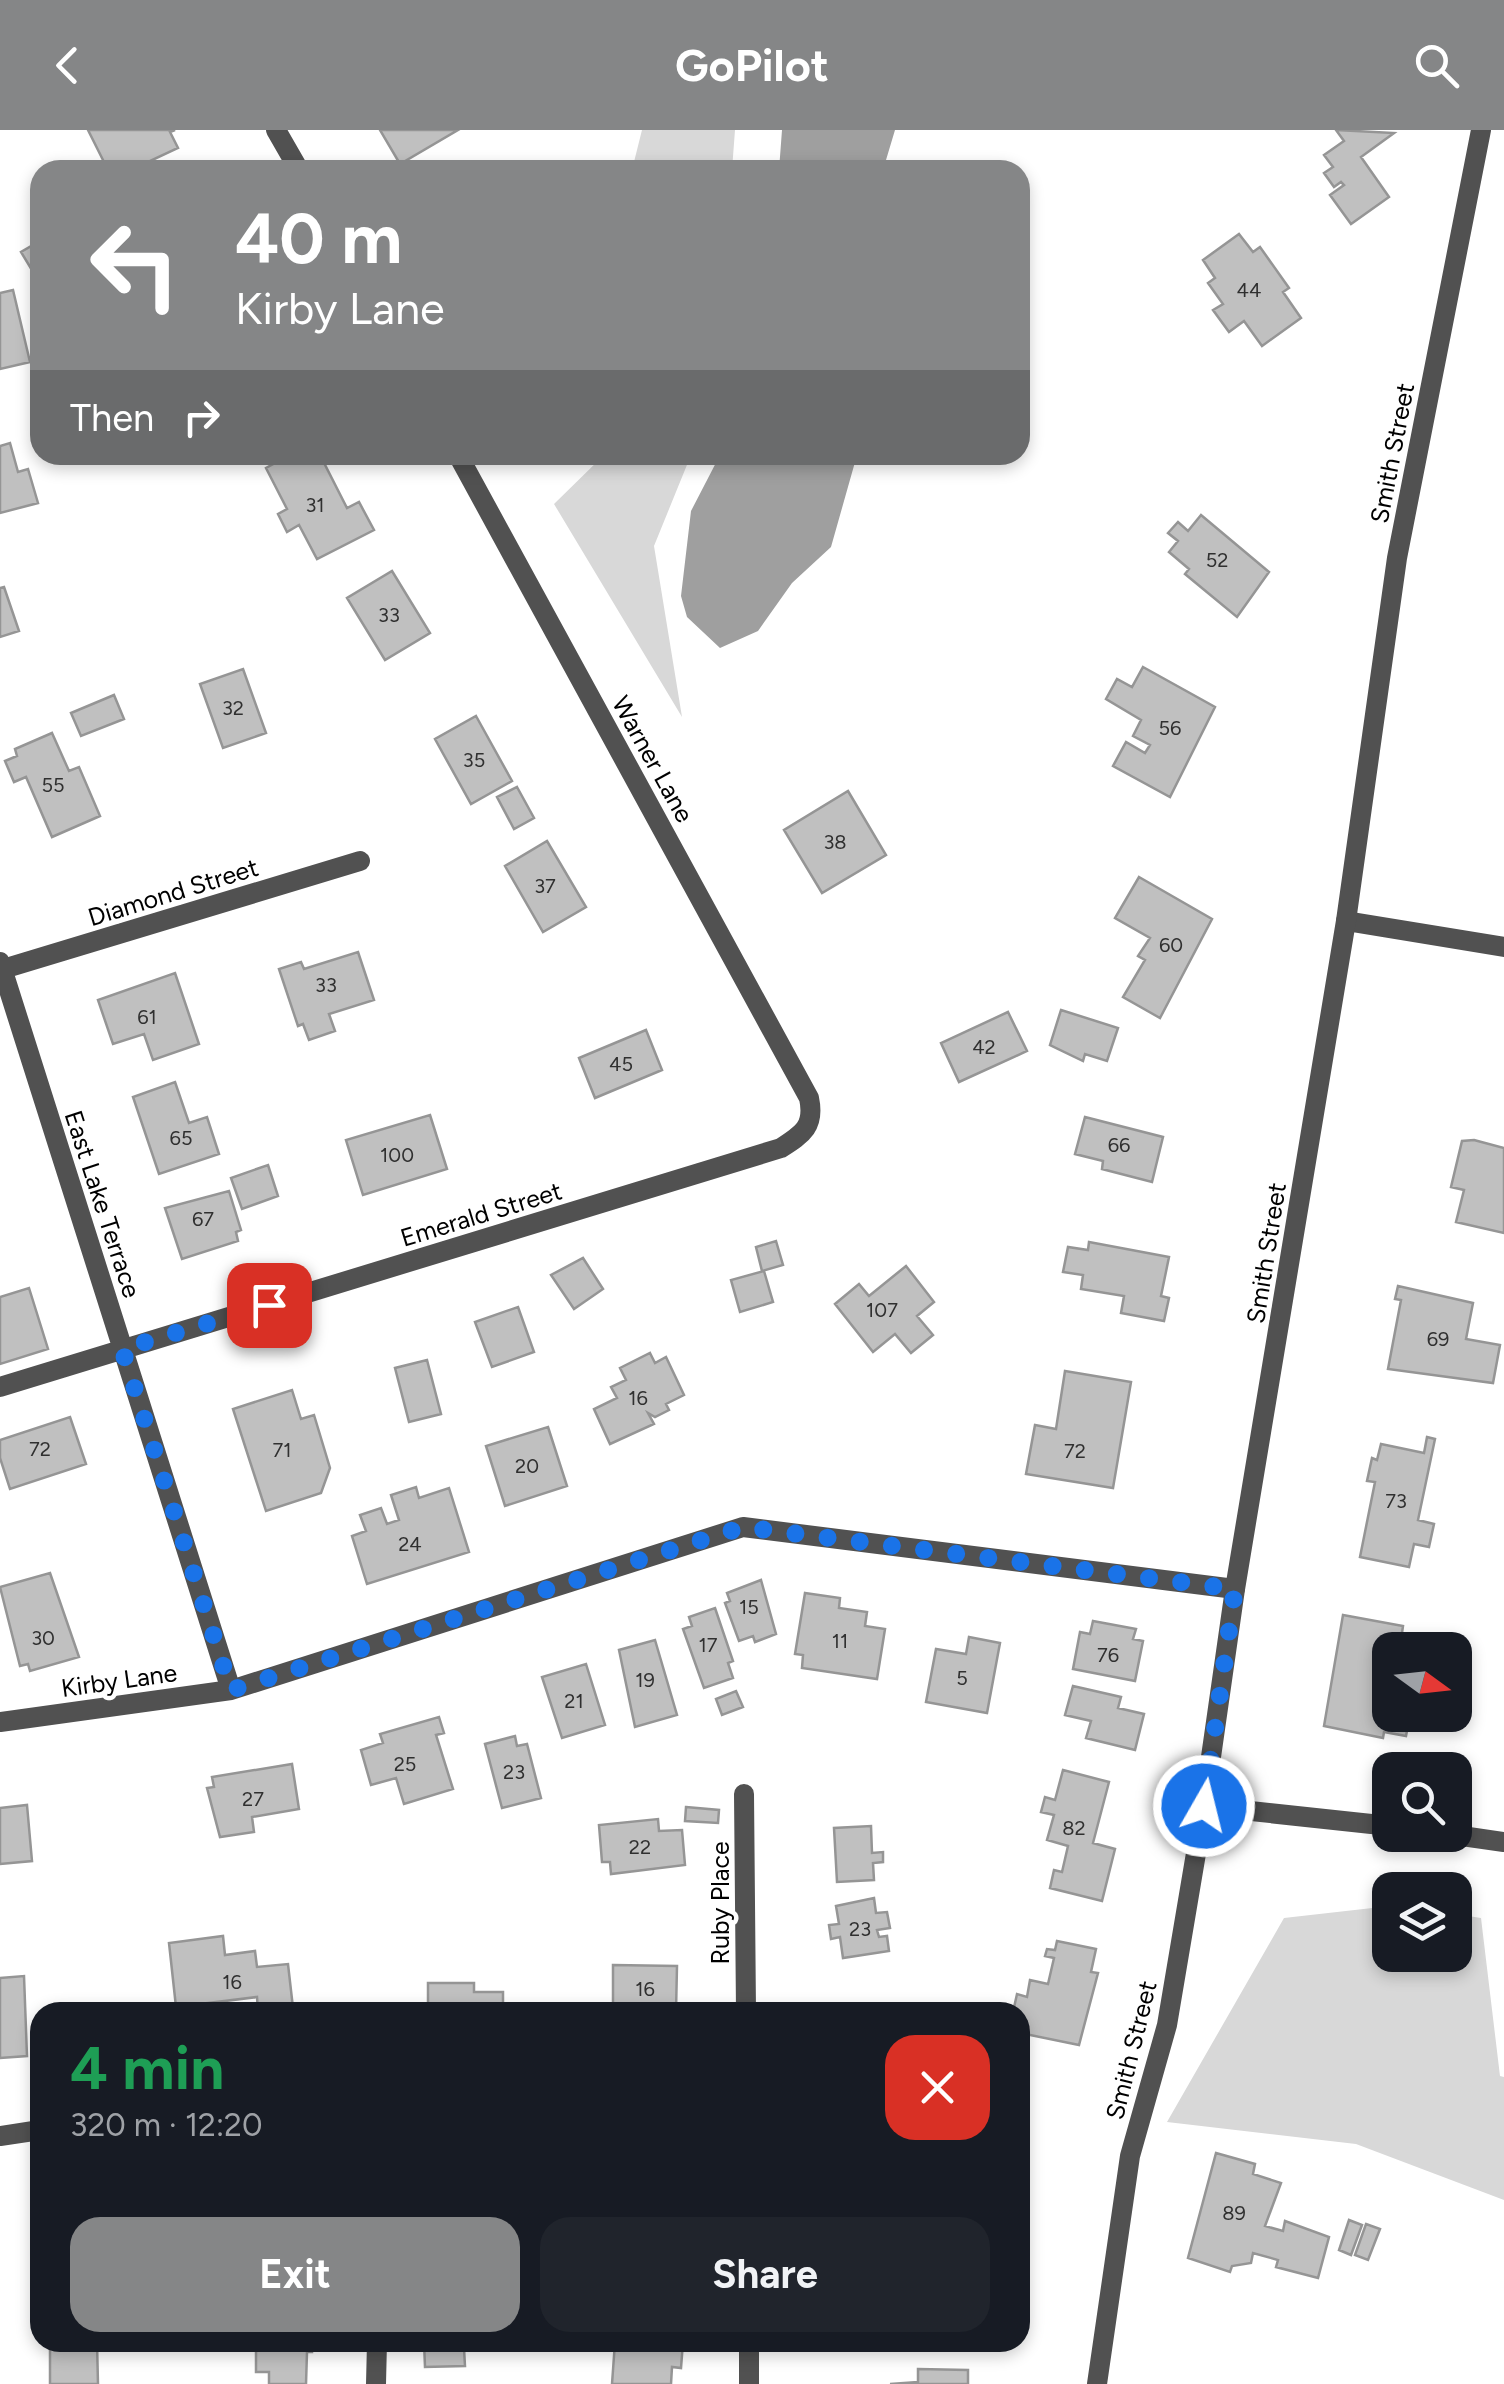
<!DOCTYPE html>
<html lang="en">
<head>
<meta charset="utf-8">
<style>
  :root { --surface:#171b24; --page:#20242c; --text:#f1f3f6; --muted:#9ea1a6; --accent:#858687 }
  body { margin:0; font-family:Figtree,sans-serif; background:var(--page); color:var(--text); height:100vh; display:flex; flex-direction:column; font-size:38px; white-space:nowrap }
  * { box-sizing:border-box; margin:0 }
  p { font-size:32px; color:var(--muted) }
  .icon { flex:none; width:55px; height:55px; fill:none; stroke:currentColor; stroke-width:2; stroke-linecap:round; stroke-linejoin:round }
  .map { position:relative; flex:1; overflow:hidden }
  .side { position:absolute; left:30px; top:1872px; width:1000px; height:350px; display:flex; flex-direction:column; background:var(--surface); border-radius:30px; box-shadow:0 5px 15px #0003 }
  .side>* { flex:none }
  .banner { position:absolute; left:30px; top:30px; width:1000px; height:305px; border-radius:30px; box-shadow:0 5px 15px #0003; background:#858687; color:#fff; overflow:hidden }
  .needle { width:65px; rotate:105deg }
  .tools { position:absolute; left:1372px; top:1502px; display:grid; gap:20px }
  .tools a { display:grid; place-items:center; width:100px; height:100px; border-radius:20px; background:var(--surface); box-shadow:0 5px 15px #0003; font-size:50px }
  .pin { position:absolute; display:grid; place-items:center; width:85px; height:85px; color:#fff; margin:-42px; border-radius:20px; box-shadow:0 5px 15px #0006 }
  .me { position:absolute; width:110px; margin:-55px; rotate:8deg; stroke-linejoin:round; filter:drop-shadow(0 0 8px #0008) }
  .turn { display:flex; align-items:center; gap:35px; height:210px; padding:0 40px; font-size:45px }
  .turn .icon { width:130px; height:130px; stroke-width:2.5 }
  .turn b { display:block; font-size:70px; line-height:85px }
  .then { display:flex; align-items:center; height:95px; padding:0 40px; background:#0003; gap:20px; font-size:38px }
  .round { display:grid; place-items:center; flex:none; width:105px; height:105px; border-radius:30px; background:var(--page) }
  .overview { display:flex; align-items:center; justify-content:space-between; height:170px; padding:0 40px }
  h1 { font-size:60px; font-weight:700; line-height:75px; color:#1e9e55 }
  .cta { display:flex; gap:20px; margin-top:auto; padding:20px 40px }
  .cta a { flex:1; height:115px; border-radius:30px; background:var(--accent); color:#fff; font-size:40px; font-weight:700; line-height:115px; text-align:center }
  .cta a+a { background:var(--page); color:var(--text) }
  header { display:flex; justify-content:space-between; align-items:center; height:130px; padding:0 40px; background:var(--accent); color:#fff; font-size:45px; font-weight:700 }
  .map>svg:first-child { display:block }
  .green { fill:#d8d8d8 }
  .water { fill:#9f9f9f }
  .building { fill:#c0c0c0; stroke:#959595; stroke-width:2.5 }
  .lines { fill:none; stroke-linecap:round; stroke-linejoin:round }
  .minor { stroke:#515151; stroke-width:20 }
  .tertiary { stroke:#515151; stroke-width:20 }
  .route { stroke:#1a73e8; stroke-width:18; stroke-dasharray:0 32.4 }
  .labels { text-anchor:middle; stroke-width:9; stroke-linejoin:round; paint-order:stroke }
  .number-label { font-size:20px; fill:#303030 }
  .street-label { font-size:25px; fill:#000; stroke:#fff }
</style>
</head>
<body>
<header><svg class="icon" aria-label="back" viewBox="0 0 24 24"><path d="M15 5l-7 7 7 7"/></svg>GoPilot<svg class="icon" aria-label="search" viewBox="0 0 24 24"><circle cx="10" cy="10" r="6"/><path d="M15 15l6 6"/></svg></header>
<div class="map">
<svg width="1504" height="2254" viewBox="0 0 1504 2254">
  <rect width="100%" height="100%" fill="#fff"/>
  <path class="green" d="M642,0H735L732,40H632Z
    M604,325H691L654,416L682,587L554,374Z
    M1390,1776V1825H1455V1784L1481,1788L1500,1946L1504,1947V2070L1356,2014L1167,1992L1284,1788Z"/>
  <path class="water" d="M782,0H895L883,40H779Z
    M720,325H857L831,417L792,453L758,501L720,518L687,487L681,466L691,381Z"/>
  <path class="building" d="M88,0H175L170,2L178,18L131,40H108Z
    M380,0H458L400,34Z
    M1336,0L1394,3L1361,27L1389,67L1351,94L1330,65L1344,55L1341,52L1334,57L1324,43L1333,37L1324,25L1344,11Z
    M1239,104L1253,122L1260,117L1289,158L1283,162L1301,188L1262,216L1244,191L1229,202L1213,180L1223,174L1208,153L1215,148L1203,130Z
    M40,111V149L38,150L21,122Z
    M13,160L30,232L0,239V163Z
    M10,313L18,342L28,339L38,373L0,383V316Z
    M290,325H320L347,378L359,372L374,400L317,429L299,395L287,402L278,384L287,379L266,338Z
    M1201,385L1269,442L1237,487L1185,444L1189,439L1169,422L1178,411L1168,403L1178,392L1188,401Z
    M392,441L430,503L385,530L347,468Z
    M4,457L19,501L0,507V458Z
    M1143,537L1215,577L1170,667L1113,636L1126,612L1145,623L1150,615L1133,606L1141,590L1106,569L1117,549L1132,557Z
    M243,539L266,603L223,618L200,554Z
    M114,565L124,589L81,606L71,583Z
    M476,586L512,651L471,674L435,609Z
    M52,603L69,641L79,637L100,686L52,707L26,647L14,652L5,631L17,626L15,619Z
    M517,657L534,688L514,699L497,667Z
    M848,661L886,725L822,763L784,700Z
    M547,711L586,777L543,802L505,736Z
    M1139,747L1212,789L1160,888L1123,867L1145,830L1138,826L1150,808L1115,788Z
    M358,822L374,870L329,884L335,901L309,910L303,894L298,896L279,839L301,832L304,839Z
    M175,843L199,914L153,930L144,904L113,914L98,870Z
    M1061,880L1118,898L1107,931L1085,924L1083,931L1050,915Z
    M1008,882L1027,921L959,952L941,913Z
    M646,900L662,940L595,968L579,928Z
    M175,952L189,993L207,987L219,1024L159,1044L133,967Z
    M430,985L447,1039L363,1065L346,1010Z
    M1085,987L1163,1007L1152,1052L1102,1039L1103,1031L1075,1024Z
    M1474,1010L1504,1018V1103L1456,1092L1464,1060L1451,1057L1462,1011Z
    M268,1035L278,1066L242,1079L231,1048Z
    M229,1061L241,1100L236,1102L238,1111L182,1129L165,1078Z
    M776,1111L783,1135L762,1141L756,1117Z
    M1089,1112L1169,1127L1161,1166L1169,1168L1164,1191L1121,1183L1124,1166L1081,1159L1083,1145L1063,1142L1068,1117L1088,1120Z
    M583,1128L603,1159L574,1179L551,1145Z
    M906,1136L934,1172L917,1186L933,1205L911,1223L895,1204L873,1222L835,1174L859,1154L869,1166Z
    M764,1141L773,1172L740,1182L731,1150Z
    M1398,1156L1473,1173L1466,1209L1500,1215L1493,1253L1388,1239L1401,1170L1395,1169Z
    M29,1158L48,1219L0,1234V1167Z
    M518,1177L534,1222L492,1237L475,1192Z
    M650,1223L655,1233L666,1227L684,1265L666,1274L669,1280L655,1287L648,1283L654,1294L610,1314L594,1279L617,1268L611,1257L626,1250L620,1238Z
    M427,1230L441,1284L409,1292L395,1238Z
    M1065,1241L1131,1252L1113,1358L1026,1344L1035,1295L1056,1299Z
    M292,1260L301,1289L314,1285L330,1338L321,1363L266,1381L233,1279Z
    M70,1287L86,1334L10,1359L0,1328V1310Z
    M548,1297L567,1356L505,1376L486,1316Z
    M1427,1307L1435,1309L1418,1390L1434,1394L1429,1417L1414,1414L1409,1437L1360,1427L1375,1352L1367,1351L1372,1328L1377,1330L1381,1314L1424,1323Z
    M416,1357L419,1368L449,1358L469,1422L367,1454L352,1406L366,1401L360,1385L381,1378L387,1394L399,1390L391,1365Z
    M50,1443L79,1527L30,1541L28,1534L20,1536L0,1457Z
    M761,1450L776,1504L755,1512L753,1506L739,1511L725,1473L730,1471L727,1463Z
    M805,1463L840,1468L839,1478L867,1482L865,1496L885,1499L877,1549L802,1538L803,1525L795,1524Z
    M715,1478L733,1531L728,1533L733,1548L704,1558L683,1499L692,1496L689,1487Z
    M1343,1485L1403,1496L1402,1503L1425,1508L1423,1520H1390V1585H1410L1406,1606L1384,1602L1383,1608L1324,1596Z
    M1093,1491L1136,1499L1133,1509L1143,1511L1135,1551L1073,1539L1080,1502L1090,1504Z
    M969,1507L1000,1513L987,1583L926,1572L936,1519L966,1524Z
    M655,1510L677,1585L635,1597L619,1520Z
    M586,1534L605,1595L562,1608L542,1547Z
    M1073,1556L1121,1567L1118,1578L1144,1584L1135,1620L1086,1608L1091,1591L1065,1585Z
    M736,1561L743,1577L722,1585L716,1569Z
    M439,1587L444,1603L436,1605L453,1659L404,1674L396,1648L371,1655L361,1620L383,1613L380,1604Z
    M515,1606L517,1616L527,1614L541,1668L502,1678L485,1614Z
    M292,1634L299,1679L252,1687L254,1702L220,1707L207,1658L214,1657L212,1647Z
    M1063,1640L1109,1652L1093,1713L1115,1719L1102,1771L1050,1758L1054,1740L1062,1742L1068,1716L1047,1710L1054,1685L1041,1682L1045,1667L1055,1670Z
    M27,1675L32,1731L0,1734V1678Z
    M686,1677L719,1680L718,1693L685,1691Z
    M658,1689L659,1701L682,1700L685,1735L611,1744L610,1732H602L599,1695Z
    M871,1696L872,1723L883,1722V1732L873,1733L874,1750L837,1752L834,1698Z
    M874,1768L876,1783L887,1782L890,1798L877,1800L879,1807L887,1806L889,1821L843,1828L840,1807L831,1809L829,1795L839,1794L836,1776Z
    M223,1806L225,1825L255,1821L257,1837L288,1834L293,1878L258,1882L257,1867L176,1877L169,1813Z
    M1057,1811L1096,1819L1091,1842L1098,1843L1079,1915L1025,1904L1020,1882H1013L1017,1864L1027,1867L1030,1850L1048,1854L1054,1828L1045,1826L1047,1819L1055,1820Z
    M613,1835L677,1836L676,1882L613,1881Z
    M24,1846L27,1926L0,1928V1848Z
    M428,1853H474V1862H503V1882H428Z
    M1216,2023L1255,2034L1253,2044L1281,2053L1265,2096L1283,2101L1285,2091L1329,2107L1318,2148L1276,2137L1278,2130L1253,2123L1251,2133L1232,2136L1230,2142L1188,2128Z
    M1349,2090L1362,2095L1351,2125L1339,2120Z
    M1366,2094L1380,2099L1368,2130L1355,2125Z
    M50,2212H97L98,2254H50Z
    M256,2212H312V2222H307L306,2254H269V2242H256Z
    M424,2212H490V2217L464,2218L465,2236L425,2237Z
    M615,2212H683L681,2238L672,2237L671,2254H612Z
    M918,2239L968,2240V2254H890L918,2252Z"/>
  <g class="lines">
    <path class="minor" d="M276,0L299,40
      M1346,791L1504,817
      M0,832L231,1560
      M0,840L360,731
      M0,1257L781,1018C803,1004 815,996 809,968L458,325
      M0,1592L231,1560L743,1397L1235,1459
      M744,1664L746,1882
      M1204,1676L1390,1696
      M1455,1705L1504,1712
      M0,2006L40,2000
      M749,2212V2254
      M376,2254L377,2212"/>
    <path class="tertiary" d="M1097,2254L1130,2026L1167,1895L1204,1676L1235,1459L1346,791L1397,428L1481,0"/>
  </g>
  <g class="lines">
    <path class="route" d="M269,1175L122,1219L231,1560L743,1397L1235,1459L1204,1676"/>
  </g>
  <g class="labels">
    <g class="number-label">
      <text x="1249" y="167">44</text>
      <text x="315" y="382">31</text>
      <text x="1217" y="437">52</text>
      <text x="389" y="492">33</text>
      <text x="233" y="585">32</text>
      <text x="1170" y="605">56</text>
      <text x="474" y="637">35</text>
      <text x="53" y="662">55</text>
      <text x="835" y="719">38</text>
      <text x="545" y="763">37</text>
      <text x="1171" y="822">60</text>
      <text x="326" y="862">33</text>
      <text x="147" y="894">61</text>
      <text x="984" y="924">42</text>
      <text x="621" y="941">45</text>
      <text x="181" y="1015">65</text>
      <text x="1119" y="1022">66</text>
      <text x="397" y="1032">100</text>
      <text x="203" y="1096">67</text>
      <text x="882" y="1187">107</text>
      <text x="1438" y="1216">69</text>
      <text x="638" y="1275">16</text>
      <text x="40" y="1326">72</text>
      <text x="282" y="1327">71</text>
      <text x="1075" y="1328">72</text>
      <text x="527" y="1343">20</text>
      <text x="1396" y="1378">73</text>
      <text x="410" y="1421">24</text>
      <text x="749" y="1484">15</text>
      <text x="43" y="1515">30</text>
      <text x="840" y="1518">11</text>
      <text x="708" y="1522">17</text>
      <text x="1108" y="1532">76</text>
      <text x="962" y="1555">5</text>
      <text x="645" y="1557">19</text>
      <text x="574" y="1578">21</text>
      <text x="405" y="1641">25</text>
      <text x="514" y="1649">23</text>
      <text x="253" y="1676">27</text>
      <text x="1074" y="1705">82</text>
      <text x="640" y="1724">22</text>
      <text x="860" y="1806">23</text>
      <text x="232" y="1859">16</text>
      <text x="645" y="1866">16</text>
      <text x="1234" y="2090">89</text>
    </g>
    <g class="street-label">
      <text transform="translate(1392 323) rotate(-79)" y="9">Smith Street</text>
      <text transform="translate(653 629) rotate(61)" y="9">Warner Lane</text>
      <text transform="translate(173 762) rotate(-17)" y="9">Diamond Street</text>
      <text transform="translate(103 1074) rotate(72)" y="9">East Lake Terrace</text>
      <text transform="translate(481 1084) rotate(-17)" y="9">Emerald Street</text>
      <text transform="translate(1266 1123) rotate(-81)" y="9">Smith Street</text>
      <text transform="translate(119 1550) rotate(-8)" y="9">Kirby Lane</text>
      <text transform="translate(720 1773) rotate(-90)" y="9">Ruby Place</text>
      <text transform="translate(1131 1920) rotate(-76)" y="9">Smith Street</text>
    </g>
  </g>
</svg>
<div class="tools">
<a><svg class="needle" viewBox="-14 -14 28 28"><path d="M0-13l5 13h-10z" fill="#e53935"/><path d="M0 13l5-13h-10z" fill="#9ea1a6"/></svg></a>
<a><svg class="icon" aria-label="search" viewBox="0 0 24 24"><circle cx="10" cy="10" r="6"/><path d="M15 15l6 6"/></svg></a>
<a><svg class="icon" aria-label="layers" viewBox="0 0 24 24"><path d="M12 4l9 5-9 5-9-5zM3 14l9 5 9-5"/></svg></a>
</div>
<div class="pin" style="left:269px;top:1175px;background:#d93025"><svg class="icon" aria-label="arrive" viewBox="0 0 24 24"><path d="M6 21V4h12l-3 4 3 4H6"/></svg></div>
<svg class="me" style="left:1204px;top:1676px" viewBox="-20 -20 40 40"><circle r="17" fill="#1a73e8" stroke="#fff" stroke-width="3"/><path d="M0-11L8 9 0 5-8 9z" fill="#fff"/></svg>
<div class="banner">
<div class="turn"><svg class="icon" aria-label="left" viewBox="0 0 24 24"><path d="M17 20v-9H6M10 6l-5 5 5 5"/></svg><div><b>40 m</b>Kirby Lane</div></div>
<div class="then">Then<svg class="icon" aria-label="right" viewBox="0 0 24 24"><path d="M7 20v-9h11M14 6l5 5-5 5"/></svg></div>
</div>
<section class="side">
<div class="overview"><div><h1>4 min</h1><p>320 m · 12:20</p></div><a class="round" style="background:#d93025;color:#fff"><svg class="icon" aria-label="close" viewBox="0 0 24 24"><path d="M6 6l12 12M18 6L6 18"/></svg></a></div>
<div class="cta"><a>Exit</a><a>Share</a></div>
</section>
</div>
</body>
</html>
